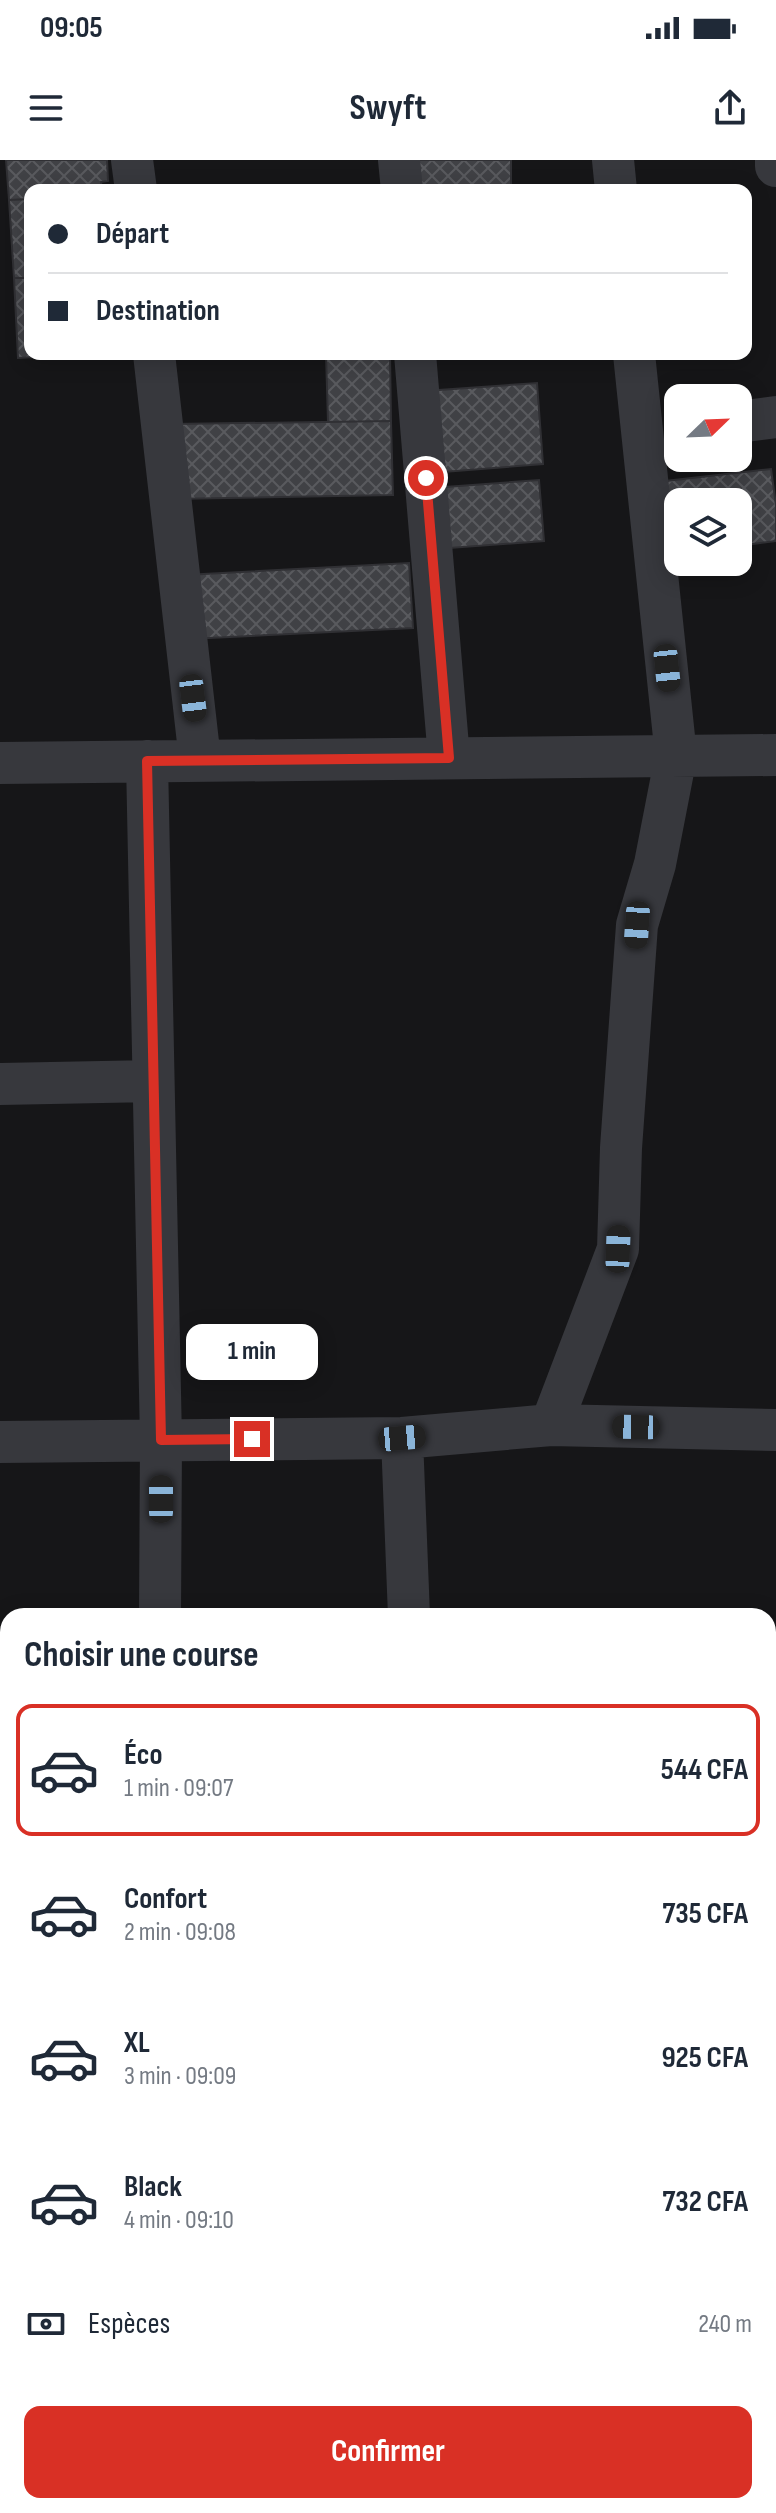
<!DOCTYPE html>
<html lang="fr">
<meta charset="utf-8">
<style>
body{margin:0;font-family:"Sofia Sans Condensed",sans-serif;background:#f2f2f3;color:#1f2937;height:100vh;display:flex;flex-direction:column;font-size:30px;white-space:nowrap}
*{box-sizing:border-box;margin:0}
p{font-size:26px;color:#747a83}
.icon{flex:none;width:44px;height:44px;fill:none;stroke:currentColor;stroke-width:2;stroke-linecap:round;stroke-linejoin:round}
.map{position:relative;flex:1;overflow:hidden}
.details{position:absolute;left:0px;top:1448px;width:776px;height:906px;display:flex;flex-direction:column;background:#fff;border-radius:24px 24px 0 0;box-shadow:0 4px 20px #0003}
.details>*{flex:none}
.banner{position:absolute;left:24px;top:24px;width:728px;height:176px;border-radius:16px;box-shadow:0 4px 20px #0003;display:grid;align-content:center;height:176px;padding:0 24px;background:#fff}
.needle{width:52px;rotate:67deg}
.buttons{position:absolute;left:664px;top:224px;display:grid;gap:16px}
.buttons a{display:grid;place-items:center;width:88px;height:88px;border-radius:16px;background:#fff;box-shadow:0 4px 20px #0003;font-size:40px}
.end{position:absolute;width:36px;height:36px;margin:-18px;border:10px solid #d93025;background:#fff;box-shadow:0 0 0 4px #fff}
.from{border-radius:50%}
.bubble{position:absolute;height:56px;border-radius:16px;background:#fff;box-shadow:0 4px 20px #0003;font-size:26px;font-weight:700;line-height:56px;text-align:center}
.car{position:absolute;width:24px;height:48px;margin:-24px -12px;border-radius:10px;box-shadow:0 0 6px 2px #0007;background:linear-gradient(#222 24%,#8ab4d8 0 40%,#222 0 76%,#8ab4d8 0 86%,#222 0)}
.banner b{display:flex;align-items:center;gap:28px;height:76px;font-size:30px}
.banner b+b{border-top:2px solid #e0e1e3}
.banner i{width:20px;height:20px;background:#1f2937}
ul{padding:0;list-style:none}
li{display:flex;align-items:center;gap:24px;height:132px;margin:0 16px 12px;padding:0 8px;border:4px solid transparent;border-radius:16px}
li div{flex:1}
li b{display:block;font-size:30px}
li em{font-style:normal;font-weight:700}
li.active{border-color:#d93025}
li>.icon{width:72px;height:72px;stroke-width:1.5}
h2{padding:0 24px;font-size:36px;line-height:96px}
.pay{display:flex;align-items:center;gap:20px;height:88px;padding:0 24px;font-size:30px}
.pay p{margin-inline-start:auto}
.button{display:flex;gap:16px;margin-top:auto;padding:16px 24px}
.button a{flex:1;height:92px;border-radius:16px;background:#d93025;color:#fff;font-size:32px;font-weight:700;line-height:92px;text-align:center}
.status{display:flex;justify-content:space-between;align-items:center;height:56px;padding:0 40px;background:#fff;direction:ltr}
.status svg{height:22px;fill:currentColor}
header{display:flex;justify-content:space-between;align-items:center;height:104px;padding:0 24px;background:#fff;font-size:36px;font-weight:700}
.map>svg:first-child{display:block}
.built{fill:#222225}
.building{fill:url(#building-cross-hatch);stroke:#303034;stroke-width:2}
.lines{fill:none;stroke-linecap:round;stroke-linejoin:round}
.minor{stroke:#37383d;stroke-width:42}
.route{stroke:#d93025;stroke-width:10}
</style>
<div class="status"><b>09:05</b><svg viewBox="0 0 49 12"><path d="M0 12V9h3v3zM5 12V6h3v6zM10 12V3h3v9zM15 12V0h3v12zM26 1h20v11H26zM47 4h2v5h-2z"/></svg></div>
<header><svg class="icon" aria-label="menu" viewBox="0 0 24 24"><path d="M4 6h16M4 12h16M4 18h16"/></svg>Swyft<svg class="icon" aria-label="share" viewBox="0 0 24 24"><path d="M12 15V3M7 8l5-5 5 5M5 13v7h14v-7"/></svg></header>
<div class="map">
<svg width="776" height="2353" viewBox="0 0 776 2353">
<defs>
<pattern id="building-cross-hatch" width="8" height="8" patternUnits="userSpaceOnUse" patternTransform="scale(2)"><rect width="8" height="8" fill="#404145"/><path d="M0 0l8 8M0 8l8-8" fill="none" stroke="#595a5e"/></pattern>
</defs>
<rect width="100%" height="100%" fill="#161618"/>
<path class="built" d="M 776,2344 L 776,2353 L 702,2353 L 768,2346 Z"/>
<path class="building" d="M 6,0 L 107,0 L 108,21 L 101,22 L 102,30 L 30,30 L 30,39 L 9,40 Z
M 410,0 L 511,0 L 511,30 L 410,30 Z
M 30,39 L 30,118 L 14,118 L 9,40 Z
M 14,118 L 30,118 L 30,194 L 91,194 L 18,198 Z
M 326,194 L 390,194 L 391,261 L 328,262 Z
M 537,223 L 543,304 L 431,313 L 425,231 Z
M 391,261 L 393,335 L 173,339 L 172,264 Z
M 771,309 L 776,345 L 776,381 L 738,386 L 738,342 L 678,342 L 678,393 L 666,395 L 657,322 Z
M 539,320 L 544,381 L 436,389 L 432,328 Z
M 409,403 L 413,468 L 189,479 L 185,415 Z"/>
<g class="lines">
<path class="minor" d="M 132,0 L 136,30
M 399,0 L 402,30
M 613,0 L 616,30
M 776,0 L 776,6
M 154,194 L 200,600
M 415,194 L 449,598
M 738,262 L 776,257
M 147,601 L 161,1280 L 160,1456
M 0,603 L 776,595
M 0,924 L 153,921
M 551,1265 L 618,1089 L 621,988 L 637,765 L 655,704 L 676,596 L 634,194
M 402,1278 L 409,1456
M 0,1282 L 402,1278 L 551,1265 L 776,1270
M 0,1548 L 3,1584 L 8,1597
M 768,1620 L 776,1685
M 0,1781 L 8,1777
M 768,1893 L 776,1892
M 0,1956 L 8,1948
M 0,2088 L 5,2342
M 768,2089 L 776,2089
M 768,2267 L 776,2266"/>
</g>
<g class="lines">
<path class="route" d="M 252,1279 L 161,1280 L 147,601 L 449,598 L 426,318"/>
</g>
</svg>
<div class="buttons">
<a><svg class="needle" viewBox="-14 -14 28 28"><path d="M0-13l5 13h-10z" fill="#e53935"/><path d="M0 13l5-13h-10z" fill="#747a83"/></svg></a>
<a><svg class="icon" aria-label="layers" viewBox="0 0 24 24"><path d="M12 4l9 5-9 5-9-5zM3 14l9 5 9-5"/></svg></a>
</div>
<i class="end from" style="left:426px;top:318px"></i>
<i class="end" style="left:252px;top:1279px"></i>
<div class="bubble" style="left:186px;top:1164px;width:132px">1 min</div>
<i class="car" style="left:667px;top:508px;rotate:174deg"></i>
<i class="car" style="left:193px;top:538px;rotate:173deg"></i>
<i class="car" style="left:637px;top:765px;rotate:184deg"></i>
<i class="car" style="left:618px;top:1089px;rotate:2deg"></i>
<i class="car" style="left:636px;top:1267px;rotate:271deg"></i>
<i class="car" style="left:402px;top:1278px;rotate:85deg"></i>
<i class="car" style="left:161px;top:1339px;rotate:0deg"></i>
<div class="banner">
<b><i class="from"></i>Départ</b>
<b><i></i>Destination</b>
</div>
<section class="details">
<h2>Choisir une course</h2>
<ul>
<li class="active"><svg class="icon" aria-label="car" viewBox="0 0 24 24"><path d="M5 17H2v-5l4-1 3-4h7l3 4 3 1v5h-3M9 17h6M6 11h13"/><circle cx="7" cy="17" r="2"/><circle cx="17" cy="17" r="2"/></svg><div><b>Éco</b><p>1 min · 09:07</p></div><em>544 CFA</em></li>
<li><svg class="icon" aria-label="car" viewBox="0 0 24 24"><path d="M5 17H2v-5l4-1 3-4h7l3 4 3 1v5h-3M9 17h6M6 11h13"/><circle cx="7" cy="17" r="2"/><circle cx="17" cy="17" r="2"/></svg><div><b>Confort</b><p>2 min · 09:08</p></div><em>735 CFA</em></li>
<li><svg class="icon" aria-label="car" viewBox="0 0 24 24"><path d="M5 17H2v-5l4-1 3-4h7l3 4 3 1v5h-3M9 17h6M6 11h13"/><circle cx="7" cy="17" r="2"/><circle cx="17" cy="17" r="2"/></svg><div><b>XL</b><p>3 min · 09:09</p></div><em>925 CFA</em></li>
<li><svg class="icon" aria-label="car" viewBox="0 0 24 24"><path d="M5 17H2v-5l4-1 3-4h7l3 4 3 1v5h-3M9 17h6M6 11h13"/><circle cx="7" cy="17" r="2"/><circle cx="17" cy="17" r="2"/></svg><div><b>Black</b><p>4 min · 09:10</p></div><em>732 CFA</em></li>
</ul>
<div class="pay"><svg class="icon" aria-label="cash" viewBox="0 0 24 24"><path d="M3 7h18v10H3z"/><circle cx="12" cy="12" r="2"/></svg>Espèces<p>240 m</p></div>
<div class="button"><a>Confirmer</a></div>
</section>
</div>
